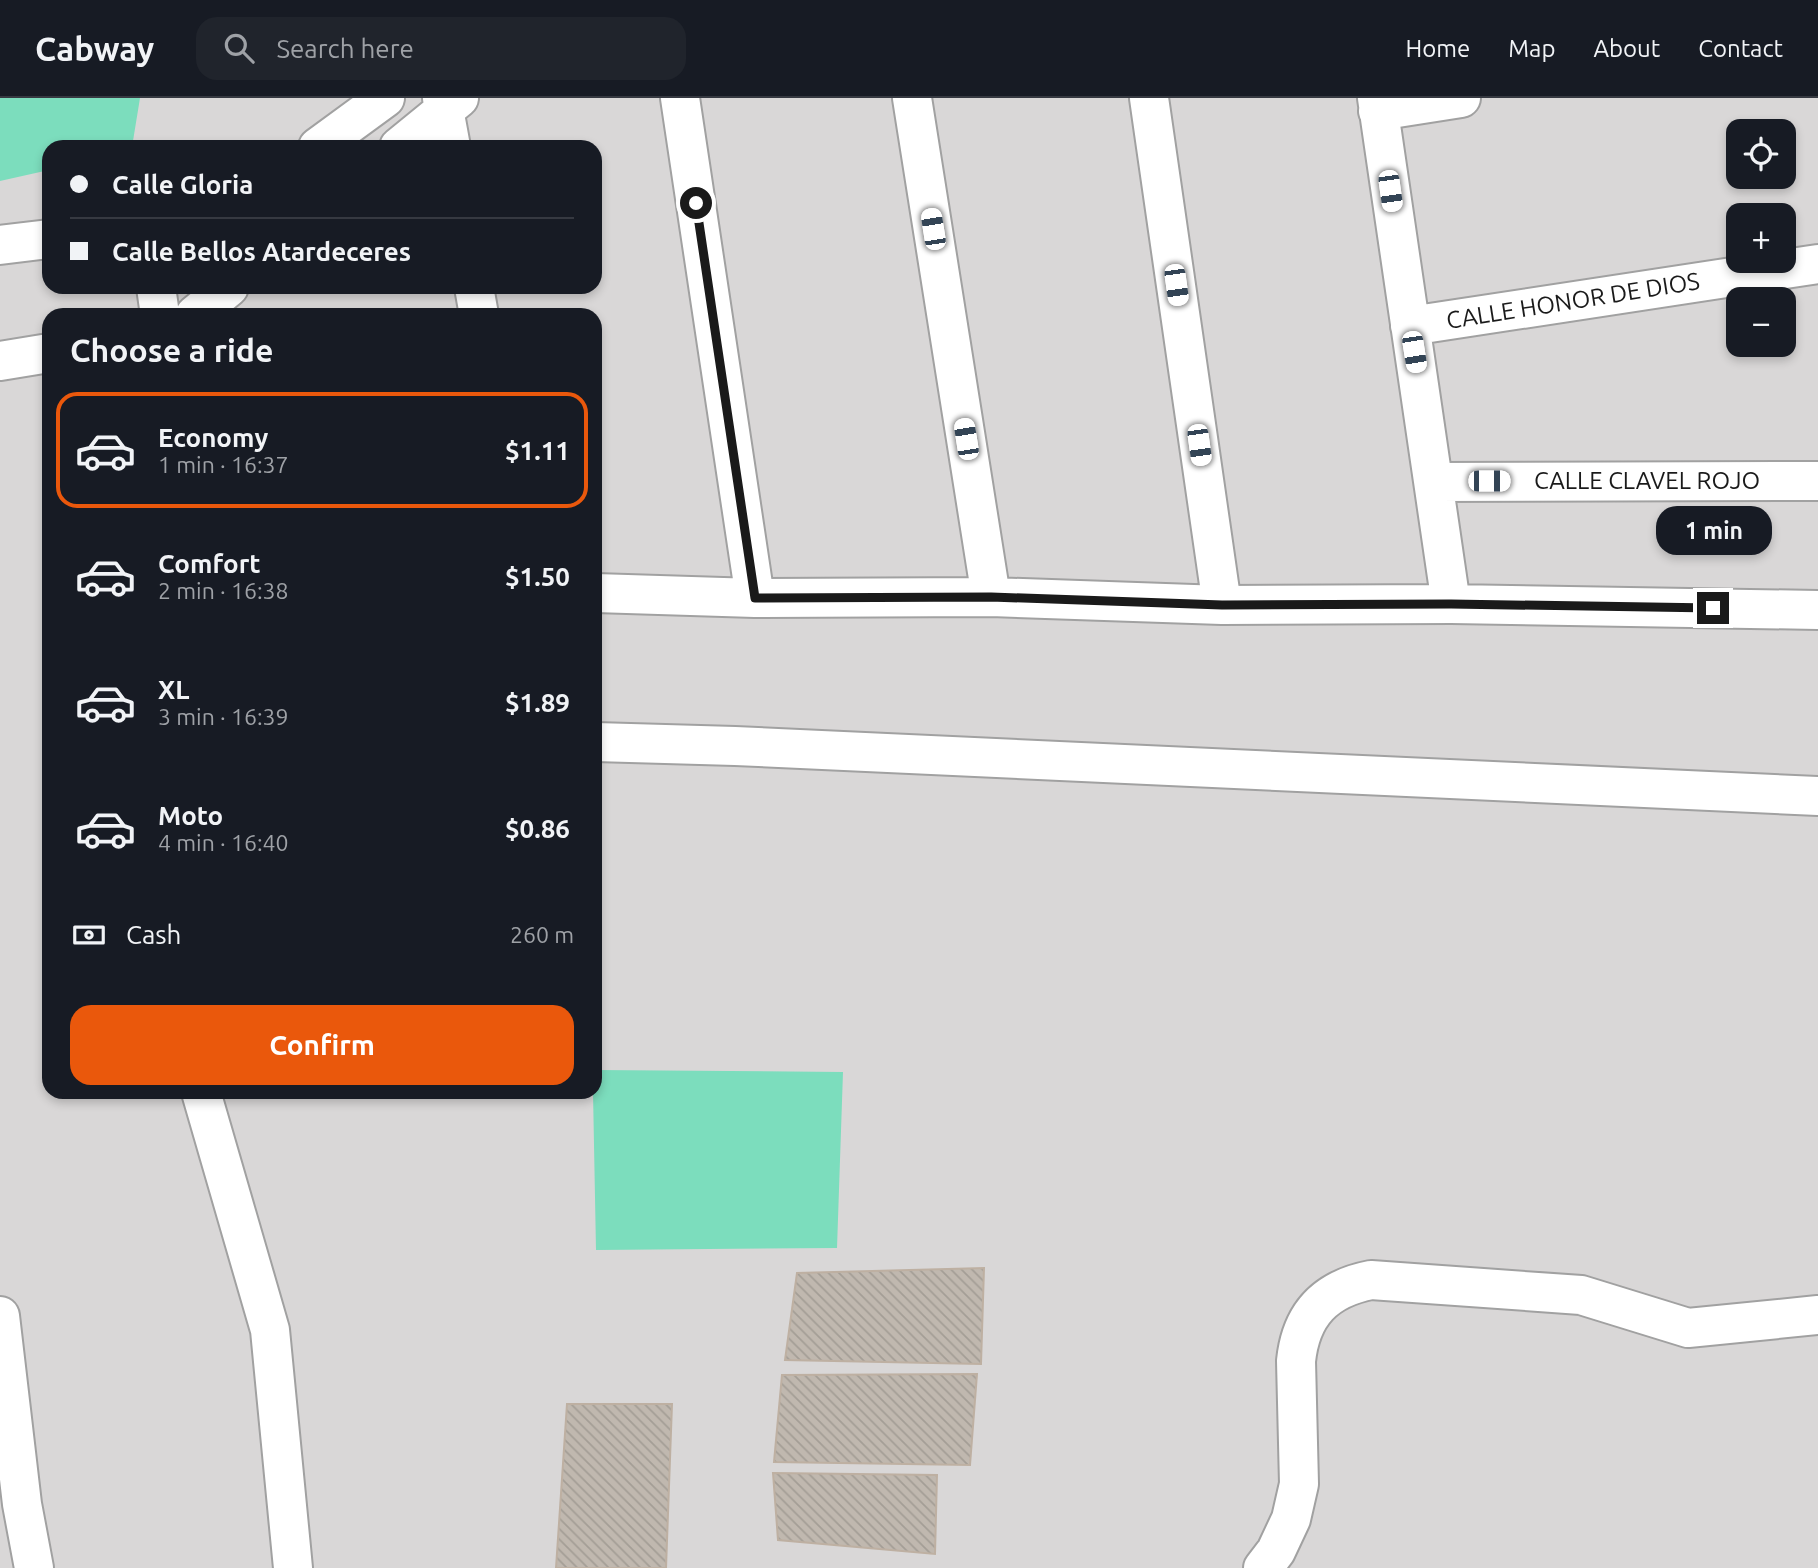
<!DOCTYPE html>
<meta charset="utf-8">
<style>
body{margin:0;font-family:Ubuntu,sans-serif;background:#20242c;color:#f1f3f6;height:100vh;display:flex;flex-direction:column;font-size:26px;white-space:nowrap}
*{box-sizing:border-box;margin:0}
p{font-size:23px;color:#9ea1a6}
.icon{flex:none;width:38px;height:38px;fill:none;stroke:currentColor;stroke-width:2;stroke-linecap:round;stroke-linejoin:round}
.map{position:relative;flex:1;overflow:hidden}
.sheet{position:absolute;left:42px;top:210px;width:560px;height:791px;display:flex;flex-direction:column;background:#171b24;border-radius:21px;box-shadow:0 4px 10px #0003}
.sheet>*{flex:none}
.hud{position:absolute;left:42px;top:42px;width:560px;height:154px;border-radius:21px;box-shadow:0 4px 10px #0003;display:grid;align-content:center;height:154px;padding:0 28px;background:#171b24}
.buttons{position:absolute;left:1726px;top:21px;display:grid;gap:14px}
.buttons a{display:grid;place-items:center;width:70px;height:70px;border-radius:14px;background:#171b24;box-shadow:0 4px 10px #0003;font-size:35px}
.end{position:absolute;width:32px;height:32px;margin:-16px;border:9px solid #1a1a1a;background:#fff;box-shadow:0 0 0 4px #fff}
.from{border-radius:50%}
.bubble{position:absolute;height:49px;border-radius:21px;background:#171b24;box-shadow:0 4px 10px #0003;font-size:23px;font-weight:700;line-height:49px;text-align:center}
.car{position:absolute;width:21px;height:42px;margin:-21px -10px;border-radius:9px;box-shadow:0 0 5px 2px #0007;background:linear-gradient(#fff 24%,#345 0 40%,#fff 0 76%,#345 0 86%,#fff 0)}
.hud b{display:flex;align-items:center;gap:24px;height:66px;font-size:26px}
.hud b+b{border-top:2px solid #363941}
.hud i{width:18px;height:18px;background:#f1f3f6}
ul{padding:0;list-style:none}
li{display:flex;align-items:center;gap:21px;height:116px;margin:0 14px 10px;padding:0 14px;border:4px solid transparent;border-radius:21px}
li div{flex:1}
li b{display:block;font-size:26px}
li em{font-style:normal;font-weight:700}
li.on{border-color:#ea580c}
li>.icon{width:63px;height:63px;stroke-width:1.5}
h2{padding:0 28px;font-size:32px;line-height:84px}
.pay{display:flex;align-items:center;gap:18px;height:77px;padding:0 28px;font-size:26px}
.pay p{margin-inline-start:auto}
.action{display:flex;gap:14px;margin-top:auto;padding:14px 28px}
.action a{flex:1;height:80px;border-radius:21px;background:#ea580c;color:#fff;font-size:28px;font-weight:700;line-height:80px;text-align:center}
header{display:flex;align-items:center;gap:42px;box-sizing:border-box;height:98px;padding:0 35px;background:#171b24;border-bottom:2px solid #363941}
header strong{font-size:33px}
nav{display:flex;gap:38px;margin-inline-start:auto;font-size:24px}
.search{width:490px;height:63px;background:#20242c;display:flex;align-items:center;gap:18px;box-sizing:border-box;padding:0 24px;border-radius:21px;color:#9ea1a6;font-size:26px}
.map>svg:first-child{display:block}
.residential{fill:#d9d7d7;fill-rule:evenodd}
.pitch{fill:#7cddbd}
.building{fill:url(#building-back-hatch);stroke:#beb0a2;stroke-width:2}
.lines{fill:none;stroke-linecap:round;stroke-linejoin:round}
.street-casing{stroke:#a1a1a1;stroke-width:42}
.street{stroke:#fff;stroke-width:38}
.route{stroke:#1a1a1a;stroke-width:9}
.labels{text-anchor:middle;stroke-width:5;stroke-linejoin:round;paint-order:stroke}
.street-label{font-size:24px;fill:#1a1a1a;stroke:#fff}
</style>
<header>
<strong>Cabway</strong>
<div class="search"><svg class="icon" aria-label="search" viewBox="0 0 24 24"><circle cx="10" cy="10" r="6"/><path d="M15 15l6 6"/></svg>Search here</div>
<nav><a>Home</a><a>Map</a><a>About</a><a>Contact</a></nav>
</header>
<div class="map">
<svg width="1818" height="1470" viewBox="0 0 1818 1470">
<defs>
<pattern id="building-back-hatch" width="6" height="6" patternUnits="userSpaceOnUse" patternTransform="scale(1.75)"><rect width="6" height="6" fill="#c0b8af"/><path d="M-1 5l2 2M0 0l6 6M5-1l2 2" fill="none" stroke="#a49e96"/></pattern>
</defs>
<rect width="100%" height="100%" fill="#ece9df"/>
<path class="residential" d="M 0,0 L 1818,0 L 1818,1470 L 0,1470 ZM 1738,33 L 1783,33 L 1783,79 L 1738,79 ZM 49,49 L 595,49 L 595,189 L 49,189 ZM 1738,117 L 1783,117 L 1783,163 L 1738,163 ZM 1738,201 L 1783,201 L 1783,247 L 1738,247 ZM 49,217 L 595,217 L 595,994 L 49,994 Z"/>
<path class="pitch" d="M 0,0 L 140,0 L 132,49 L 49,49 L 49,72 L 0,83 Z
M 595,972 L 843,974 L 837,1150 L 596,1152 L 593,994 L 595,994 Z"/>
<path class="building" d="M 984,1170 L 981,1266 L 785,1262 L 797,1175 Z
M 977,1276 L 970,1367 L 774,1364 L 782,1277 Z
M 567,1306 L 672,1306 L 666,1470 L 556,1470 Z
M 773,1375 L 937,1377 L 935,1456 L 778,1442 Z"/>
<g class="lines">
<defs>
<path id="street" d="M 442,0 L 451,49
M 680,0 L 755,500
M 912,0 L 991,499
M 1149,0 L 1222,507
M 1377,0 L 1451,506
M 1378,13 L 1461,0
M 318,49 L 385,0
M 399,49 L 459,0
M 0,147 L 49,141
M 156,189 L 160,217
M 474,189 L 479,217
M 195,217 L 229,189
M 1410,228 L 1818,166
M 0,263 L 49,255
M 1434,384 L 1818,383
M 595,495 L 755,500 L 991,499 L 1222,507 L 1451,506 L 1818,512
M 595,644 L 735,648 L 1818,698
M 201,994 L 270,1232 L 293,1470
M 0,1218 L 22,1406 L 34,1470
M 1263,1470 L 1276,1453 L 1291,1421 L 1299,1386 L 1296,1263 C 1301,1216 1325,1191 1371,1182 L 1581,1197 L 1688,1230 L 1818,1217"/>
</defs>
<use href="#street" class="street-casing"/>
<use href="#street" class="street"/>
</g>
<g class="lines">
<path class="route" d="M 696,105 L 755,500 L 991,499 L 1222,507 L 1451,506 L 1713,510"/>
</g>
<g class="labels">
<g class="street-label">
<text transform="translate(1573 203) rotate(-9)" y="8">CALLE HONOR DE DIOS</text>
<text x="1647" y="391">CALLE CLAVEL ROJO</text>
</g>
</g>
</svg>
<div class="buttons">
<a><svg class="icon" aria-label="locate" viewBox="0 0 24 24"><circle cx="12" cy="12" r="6"/><path d="M12 2v4M12 18v4M2 12h4M18 12h4"/></svg></a>
<a>+</a>
<a>−</a>
</div>
<i class="end from" style="left:696px;top:105px"></i>
<i class="end" style="left:1713px;top:510px"></i>
<div class="bubble" style="left:1656px;top:408px;width:116px">1 min</div>
<i class="car" style="left:1390px;top:93px;rotate:172deg"></i>
<i class="car" style="left:933px;top:131px;rotate:351deg"></i>
<i class="car" style="left:1176px;top:187px;rotate:172deg"></i>
<i class="car" style="left:1414px;top:254px;rotate:171deg"></i>
<i class="car" style="left:966px;top:341px;rotate:351deg"></i>
<i class="car" style="left:1199px;top:347px;rotate:172deg"></i>
<i class="car" style="left:1489px;top:383px;rotate:90deg"></i>
<div class="hud">
<b><i class="from"></i>Calle Gloria</b>
<b><i></i>Calle Bellos Atardeceres</b>
</div>
<section class="sheet">
<h2>Choose a ride</h2>
<ul>
<li class="on"><svg class="icon" aria-label="car" viewBox="0 0 24 24"><path d="M5 17H2v-5l4-1 3-4h7l3 4 3 1v5h-3M9 17h6M6 11h13"/><circle cx="7" cy="17" r="2"/><circle cx="17" cy="17" r="2"/></svg><div><b>Economy</b><p>1 min · 16:37</p></div><em>$1.11</em></li>
<li><svg class="icon" aria-label="car" viewBox="0 0 24 24"><path d="M5 17H2v-5l4-1 3-4h7l3 4 3 1v5h-3M9 17h6M6 11h13"/><circle cx="7" cy="17" r="2"/><circle cx="17" cy="17" r="2"/></svg><div><b>Comfort</b><p>2 min · 16:38</p></div><em>$1.50</em></li>
<li><svg class="icon" aria-label="car" viewBox="0 0 24 24"><path d="M5 17H2v-5l4-1 3-4h7l3 4 3 1v5h-3M9 17h6M6 11h13"/><circle cx="7" cy="17" r="2"/><circle cx="17" cy="17" r="2"/></svg><div><b>XL</b><p>3 min · 16:39</p></div><em>$1.89</em></li>
<li><svg class="icon" aria-label="car" viewBox="0 0 24 24"><path d="M5 17H2v-5l4-1 3-4h7l3 4 3 1v5h-3M9 17h6M6 11h13"/><circle cx="7" cy="17" r="2"/><circle cx="17" cy="17" r="2"/></svg><div><b>Moto</b><p>4 min · 16:40</p></div><em>$0.86</em></li>
</ul>
<div class="pay"><svg class="icon" aria-label="cash" viewBox="0 0 24 24"><path d="M3 7h18v10H3z"/><circle cx="12" cy="12" r="2"/></svg>Cash<p>260 m</p></div>
<div class="action"><a>Confirm</a></div>
</section>
</div>
